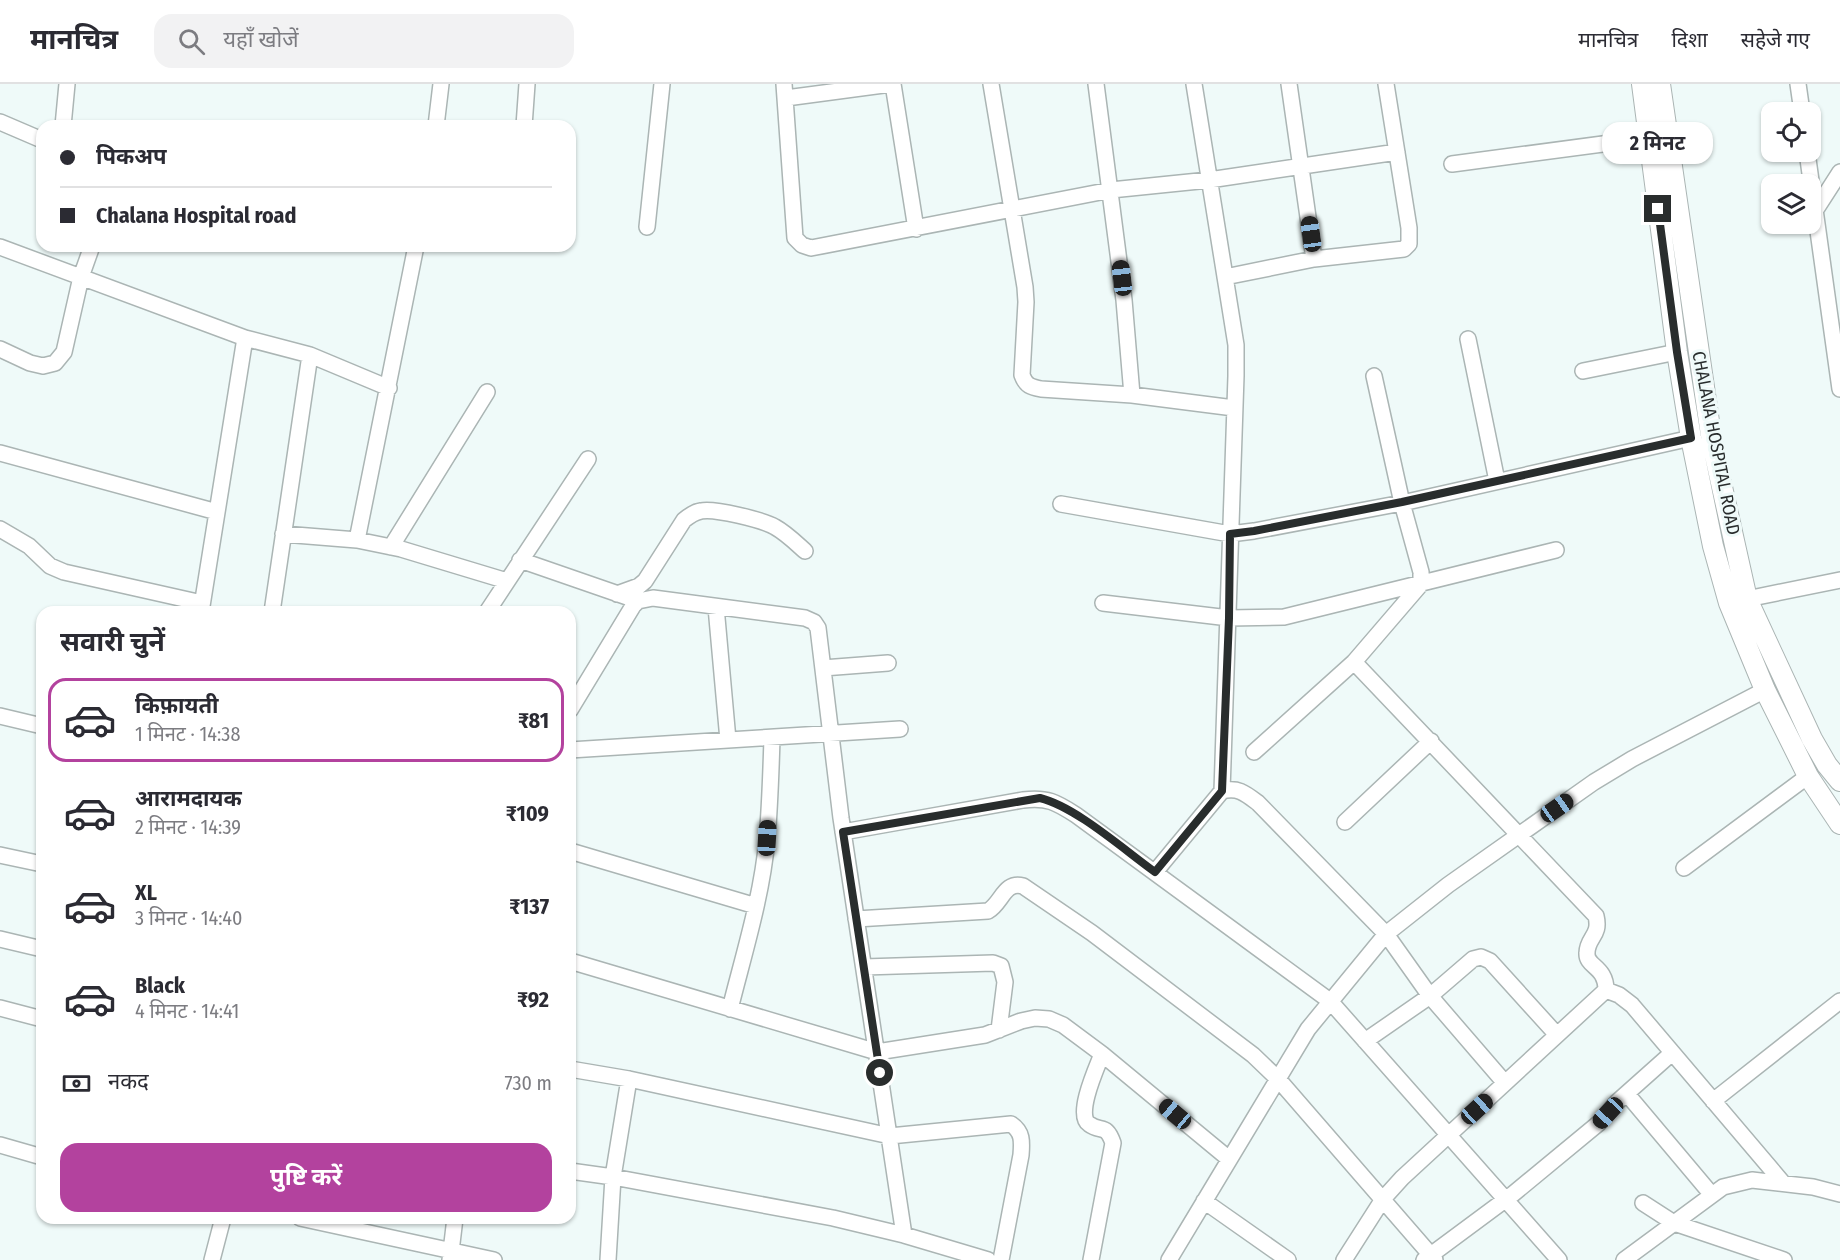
<!DOCTYPE html>
<html lang="hi">
<meta charset="utf-8">
<style>
body{margin:0;font-family:"Fira Sans Condensed","Noto Sans Devanagari",sans-serif;background:#f2f2f3;color:#2b2b33;height:100vh;display:flex;flex-direction:column;font-size:22px;white-space:nowrap}
*{box-sizing:border-box;margin:0}
p{font-size:20px;color:#7c7c81}
.icon{flex:none;width:33px;height:33px;fill:none;stroke:currentColor;stroke-width:2;stroke-linecap:round;stroke-linejoin:round}
.map{position:relative;flex:1;overflow:hidden}
.sheet{position:absolute;left:36px;top:522px;width:540px;height:618px;display:flex;flex-direction:column;background:#fff;border-radius:18px;box-shadow:0 2px 4px #0004}
.sheet>*{flex:none}
.guide{position:absolute;left:36px;top:36px;width:540px;height:132px;border-radius:18px;box-shadow:0 2px 4px #0004;display:grid;align-content:center;height:132px;padding:0 24px;background:#fff}
.controls{position:absolute;left:1761px;top:18px;display:grid;gap:12px}
.controls a{display:grid;place-items:center;width:60px;height:60px;border-radius:12px;background:#fff;box-shadow:0 2px 4px #0004;font-size:30px}
.end{position:absolute;width:27px;height:27px;margin:-14px;border:8px solid #292d2d;background:#fff;box-shadow:0 0 0 3px #fff}
.from{border-radius:50%}
.bubble{position:absolute;height:42px;border-radius:18px;background:#fff;box-shadow:0 2px 4px #0004;font-size:20px;font-weight:700;line-height:42px;text-align:center}
.car{position:absolute;width:18px;height:36px;margin:-18px -9px;border-radius:8px;box-shadow:0 0 4px 2px #0007;background:linear-gradient(#222 24%,#8ab4d8 0 40%,#222 0 76%,#8ab4d8 0 86%,#222 0)}
.guide b{display:flex;align-items:center;gap:21px;height:57px;font-size:22px}
.guide b+b{border-top:2px solid #e1e1e2}
.guide i{width:15px;height:15px;background:#2b2b33}
ul{padding:0;list-style:none}
li{display:flex;align-items:center;gap:18px;height:84px;margin:0 12px 9px;padding:0 12px;border:3px solid transparent;border-radius:18px}
li div{flex:1}
li b{display:block;font-size:22px}
li em{font-style:normal;font-weight:700}
li.on{border-color:#b3429e}
li>.icon{width:54px;height:54px;stroke-width:1.5}
h2{padding:0 24px;font-size:27px;line-height:72px}
.pay{display:flex;align-items:center;gap:15px;height:66px;padding:0 24px;font-size:22px}
.pay p{margin-inline-start:auto}
.cta{display:flex;gap:12px;margin-top:auto;padding:12px 24px}
.cta a{flex:1;height:69px;border-radius:18px;background:#b3429e;color:#fff;font-size:24px;font-weight:700;line-height:69px;text-align:center}
header{display:flex;align-items:center;gap:36px;box-sizing:border-box;height:84px;padding:0 30px;background:#fff;border-bottom:2px solid #e1e1e2}
header strong{font-size:28px}
nav{display:flex;gap:33px;margin-inline-start:auto;font-size:21px}
.search{width:420px;height:54px;background:#f2f2f3;display:flex;align-items:center;gap:15px;box-sizing:border-box;padding:0 21px;border-radius:18px;color:#7c7c81;font-size:22px}
.map>svg:first-child{display:block}
.lines{fill:none;stroke-linecap:round;stroke-linejoin:round}
.minor-casing{stroke:#abb5b4;stroke-width:18}
.tertiary-casing{stroke:#abb5b4;stroke-width:22}
.minor{stroke:#fff;stroke-width:15}
.tertiary{stroke:#fff;stroke-width:20}
.route{stroke:#292d2d;stroke-width:8}
.labels{text-anchor:middle;stroke-width:6;stroke-linejoin:round;paint-order:stroke}
.street-label{font-size:18px;fill:#292d2d;stroke:#effaf9}
</style>
<header>
<strong>मानचित्र</strong>
<div class="search"><svg class="icon" aria-label="search" viewBox="0 0 24 24"><circle cx="10" cy="10" r="6"/><path d="M15 15l6 6"/></svg>यहाँ खोजें</div>
<nav><a>मानचित्र</a><a>दिशा</a><a>सहेजे गए</a></nav>
</header>
<div class="map">
<svg width="1840" height="1176" viewBox="0 0 1840 1176">
<rect width="100%" height="100%" fill="#effaf9"/>
<g class="lines">
<defs>
<path id="minor" d="M 784,0 L 795,154 L 802,161 L 811,164 L 1111,106 L 1209,96 L 1397,68
M 893,0 L 916,145
M 991,0 L 1025,203 L 1026,218 L 1022,291 C 1026,302 1031,303 1041,305 L 1132,311 L 1234,324
M 1096,0 L 1124,216 L 1132,311
M 1194,0 L 1236,261 L 1236,292 L 1222,707
M 1289,0 L 1314,175
M 1798,0 L 1802,28
M 786,14 L 891,0
M 0,38 L 42,56
M 63,42 L 67,0
M 436,42 L 441,0
M 524,42 L 527,0
M 1807,68 L 1840,305
M 1452,80 L 1648,54
M 1815,127 L 1840,88
M 647,143 L 662,0
M 0,163 L 245,254 L 310,271 L 389,304
M 1225,193 L 1314,175 L 1404,165 L 1409,160 L 1409,144 L 1386,0
M 1468,255 L 1497,397
M 0,265 L 30,279 L 43,282 L 55,279 L 64,268 L 81,193 L 92,162
M 1583,287 L 1677,268
M 0,369 L 217,428
M 1061,420 L 1230,450 L 1254,447 L 1402,419 L 1691,354
M 0,445 L 29,462 L 50,482 L 64,488 L 202,519
M 283,450 L 357,456 L 401,465 L 507,497
M 357,456 L 416,162
M 391,463 L 487,308
M 520,476 L 627,513
M 617,510 L 639,502 L 645,497 L 684,436 C 689,432 694,428 701,427 C 714,424 763,436 775,443 C 786,449 796,459 805,467
M 1737,517 L 1840,496
M 1103,519 L 1229,534 L 1284,533 L 1556,466
M 716,523 L 728,656
M 201,528 L 245,254
M 272,528 L 310,271
M 487,528 L 588,375
M 823,584 L 888,579
M 570,626 L 633,522 L 638,517 L 653,514 L 805,534 L 814,538 L 818,544 L 841,734 L 904,1151
M 0,632 L 42,642
M 570,666 L 900,645
M 1254,668 L 1354,578 L 1421,500 L 1421,488 L 1402,419 L 1374,292
M 1345,738 L 1431,657
M 843,748 L 1023,716 C 1047,713 1056,718 1076,731 L 1330,917 L 1559,1176
M 570,767 L 756,822
M 0,771 L 42,780
M 1684,784 L 1808,692
M 1155,788 L 1222,707 C 1238,703 1245,709 1258,719 L 1386,850 L 1430,912 L 1505,999
M 856,835 L 988,827 C 1002,819 1004,797 1023,802 L 1092,849 L 1253,971 L 1278,995 L 1435,1176
M 0,855 L 42,865
M 570,877 L 877,968 L 985,951 L 1021,937 L 1035,934 L 1049,935 L 1063,941 L 1102,970 L 1229,1075
M 864,883 L 993,879 L 1001,882 L 1005,898 L 999,946
M 1606,906 L 1619,911 L 1632,921 L 1783,1099
M 0,924 L 42,935
M 730,925 C 744,869 762,812 767,755 C 770,721 771,687 772,654
M 1365,957 L 1430,912 L 1473,875 L 1481,873 L 1490,877 L 1557,951
M 570,985 L 629,995 L 890,1052 L 1011,1040 C 1023,1048 1022,1058 1021,1071 L 1001,1176
M 1627,1010 L 1712,1111
M 1713,1017 L 1840,917
M 0,1061 L 42,1073
M 570,1087 L 613,1093 L 833,1134 L 904,1151 L 988,1176
M 1204,1117 L 1288,1176
M 1643,1119 L 1674,1139 L 1784,1176
M 300,1134 L 494,1176
M 212,1176 L 223,1134
M 450,1176 L 455,1134
M 608,1176 L 613,1093 L 629,995
M 1091,1176 L 1113,1059 C 1106,1039 1101,1049 1089,1040 C 1075,1031 1097,983 1102,970
M 1169,1176 L 1308,945 L 1386,850 L 1448,801 L 1594,698 L 1632,675 L 1765,606
M 1344,1176 L 1383,1115 L 1402,1094 L 1606,906 C 1606,882 1586,883 1587,869 C 1587,853 1601,852 1596,832 L 1354,578
M 1424,1176 L 1513,1110 L 1599,1039 L 1617,1018 L 1672,969
M 1624,1176 L 1723,1103 L 1752,1096 L 1813,1103 L 1840,1110"/>
<path id="tertiary" d="M 1642,0 L 1677,268 L 1691,354 L 1713,462 L 1729,519 L 1765,606 L 1808,692 L 1840,740
M 1660,0 L 1712,358 L 1747,515 L 1812,655 L 1827,681 L 1840,697"/>
</defs>
<use href="#minor" class="minor-casing"/>
<use href="#tertiary" class="tertiary-casing"/>
<use href="#minor" class="minor"/>
<use href="#tertiary" class="tertiary"/>
</g>
<g class="lines">
<path class="route" d="M 880,989 L 843,748 L 1040,714 C 1076,723 1123,765 1155,788 L 1222,707 L 1229,534 L 1230,450 L 1254,447 L 1402,418 L 1691,354 L 1677,268 L 1658,125"/>
</g>
<g class="labels">
<g class="street-label">
<text transform="translate(1716 359) rotate(79)" y="6">CHALANA HOSPITAL ROAD</text>
</g>
</g>
</svg>
<div class="controls">
<a><svg class="icon" aria-label="locate" viewBox="0 0 24 24"><circle cx="12" cy="12" r="6"/><path d="M12 2v4M12 18v4M2 12h4M18 12h4"/></svg></a>
<a><svg class="icon" aria-label="layers" viewBox="0 0 24 24"><path d="M12 4l9 5-9 5-9-5zM3 14l9 5 9-5"/></svg></a>
</div>
<i class="end from" style="left:880px;top:989px"></i>
<i class="end" style="left:1658px;top:125px"></i>
<div class="bubble" style="left:1602px;top:38px;width:111px">2 मिनट</div>
<i class="car" style="left:1311px;top:150px;rotate:352deg"></i>
<i class="car" style="left:1122px;top:194px;rotate:353deg"></i>
<i class="car" style="left:1557px;top:724px;rotate:55deg"></i>
<i class="car" style="left:767px;top:754px;rotate:3deg"></i>
<i class="car" style="left:1477px;top:1025px;rotate:48deg"></i>
<i class="car" style="left:1608px;top:1029px;rotate:223deg"></i>
<i class="car" style="left:1175px;top:1030px;rotate:310deg"></i>
<div class="guide">
<b><i class="from"></i>पिकअप</b>
<b><i></i>Chalana Hospital road</b>
</div>
<section class="sheet">
<h2>सवारी चुनें</h2>
<ul>
<li class="on"><svg class="icon" aria-label="car" viewBox="0 0 24 24"><path d="M5 17H2v-5l4-1 3-4h7l3 4 3 1v5h-3M9 17h6M6 11h13"/><circle cx="7" cy="17" r="2"/><circle cx="17" cy="17" r="2"/></svg><div><b>किफ़ायती</b><p>1 मिनट · 14:38</p></div><em>₹81</em></li>
<li><svg class="icon" aria-label="car" viewBox="0 0 24 24"><path d="M5 17H2v-5l4-1 3-4h7l3 4 3 1v5h-3M9 17h6M6 11h13"/><circle cx="7" cy="17" r="2"/><circle cx="17" cy="17" r="2"/></svg><div><b>आरामदायक</b><p>2 मिनट · 14:39</p></div><em>₹109</em></li>
<li><svg class="icon" aria-label="car" viewBox="0 0 24 24"><path d="M5 17H2v-5l4-1 3-4h7l3 4 3 1v5h-3M9 17h6M6 11h13"/><circle cx="7" cy="17" r="2"/><circle cx="17" cy="17" r="2"/></svg><div><b>XL</b><p>3 मिनट · 14:40</p></div><em>₹137</em></li>
<li><svg class="icon" aria-label="car" viewBox="0 0 24 24"><path d="M5 17H2v-5l4-1 3-4h7l3 4 3 1v5h-3M9 17h6M6 11h13"/><circle cx="7" cy="17" r="2"/><circle cx="17" cy="17" r="2"/></svg><div><b>Black</b><p>4 मिनट · 14:41</p></div><em>₹92</em></li>
</ul>
<div class="pay"><svg class="icon" aria-label="cash" viewBox="0 0 24 24"><path d="M3 7h18v10H3z"/><circle cx="12" cy="12" r="2"/></svg>नकद<p>730 m</p></div>
<div class="cta"><a>पुष्टि करें</a></div>
</section>
</div>
